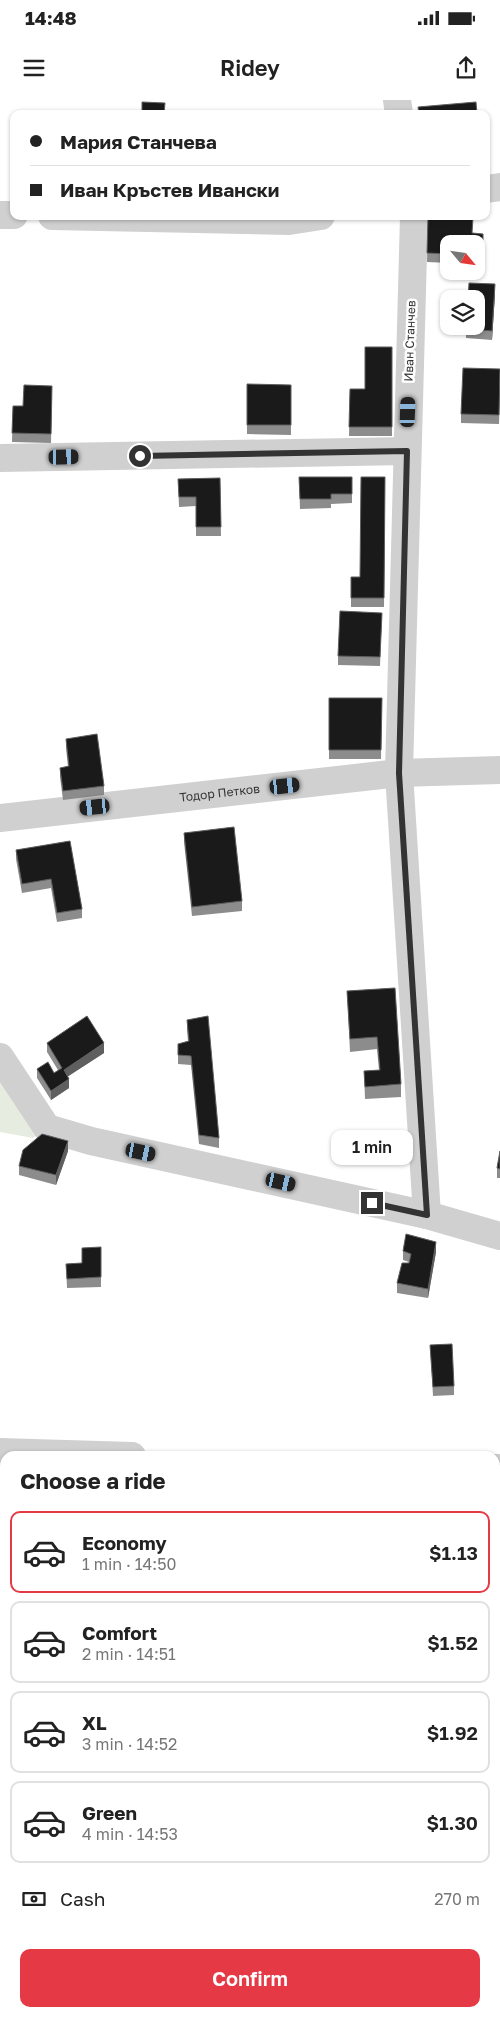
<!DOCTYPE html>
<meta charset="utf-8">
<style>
body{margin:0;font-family:"Golos Text",sans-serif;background:#f2f2f2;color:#222;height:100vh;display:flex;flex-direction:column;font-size:19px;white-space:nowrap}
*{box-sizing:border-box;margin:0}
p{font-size:16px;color:#767676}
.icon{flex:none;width:28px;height:28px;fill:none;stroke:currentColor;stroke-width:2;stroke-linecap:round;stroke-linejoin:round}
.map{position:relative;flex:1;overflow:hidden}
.details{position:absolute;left:0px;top:1351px;width:500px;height:566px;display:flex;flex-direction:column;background:#fff;border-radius:15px 15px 0 0;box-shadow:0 1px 4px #0004}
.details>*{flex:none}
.hud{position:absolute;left:10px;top:10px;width:480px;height:110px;border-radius:10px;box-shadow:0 1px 4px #0004;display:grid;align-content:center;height:110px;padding:0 20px;background:#fff}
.needle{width:32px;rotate:119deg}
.fabs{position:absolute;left:440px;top:135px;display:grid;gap:10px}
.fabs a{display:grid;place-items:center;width:45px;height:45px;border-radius:10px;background:#fff;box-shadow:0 1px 4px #0004;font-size:25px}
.end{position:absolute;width:22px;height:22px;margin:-11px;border:6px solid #333;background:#fff;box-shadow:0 0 0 2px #fff}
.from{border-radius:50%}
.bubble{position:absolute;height:35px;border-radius:10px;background:#fff;box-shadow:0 1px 4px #0004;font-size:16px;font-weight:600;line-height:35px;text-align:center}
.car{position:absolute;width:15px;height:30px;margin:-15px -8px;border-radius:6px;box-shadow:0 0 4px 1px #0007;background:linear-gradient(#222 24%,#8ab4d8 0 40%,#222 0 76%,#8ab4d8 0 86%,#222 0)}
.hud b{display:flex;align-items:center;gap:18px;height:48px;font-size:19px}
.hud b+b{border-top:1px solid #e0e0e0}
.hud i{width:12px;height:12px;background:#222}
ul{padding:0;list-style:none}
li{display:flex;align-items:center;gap:15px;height:82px;margin:0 10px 8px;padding:0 10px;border:2px solid #e0e0e0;border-radius:10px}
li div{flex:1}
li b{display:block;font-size:19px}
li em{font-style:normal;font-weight:600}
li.active{border-color:#e63946}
li>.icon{width:45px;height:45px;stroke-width:1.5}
h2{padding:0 20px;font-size:22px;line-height:60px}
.pay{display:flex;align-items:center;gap:12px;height:55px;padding:0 20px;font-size:19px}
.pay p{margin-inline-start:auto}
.cta{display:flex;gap:10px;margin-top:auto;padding:10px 20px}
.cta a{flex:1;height:58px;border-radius:10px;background:#e63946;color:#fff;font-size:20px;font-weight:600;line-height:58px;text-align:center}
.status{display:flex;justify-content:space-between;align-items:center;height:35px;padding:0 25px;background:#fff;direction:ltr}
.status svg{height:14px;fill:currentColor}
header{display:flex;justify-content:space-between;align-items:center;height:65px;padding:0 20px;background:#fff;font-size:22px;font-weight:600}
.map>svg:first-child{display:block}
.grass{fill:#e6ecdf}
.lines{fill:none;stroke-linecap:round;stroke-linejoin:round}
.minor{stroke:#d0d0d0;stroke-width:28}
.wall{fill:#8c8c8c}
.shaded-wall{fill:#5f5f5f}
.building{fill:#1a1a1a;stroke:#5f5f5f}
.route{stroke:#333;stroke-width:6}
.labels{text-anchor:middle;stroke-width:5;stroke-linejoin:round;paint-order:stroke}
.street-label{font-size:12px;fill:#333;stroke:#fff}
</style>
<div class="status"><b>14:48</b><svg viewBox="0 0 49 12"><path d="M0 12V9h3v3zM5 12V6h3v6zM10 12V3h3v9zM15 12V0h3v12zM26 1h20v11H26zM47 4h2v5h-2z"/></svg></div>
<header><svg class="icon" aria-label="menu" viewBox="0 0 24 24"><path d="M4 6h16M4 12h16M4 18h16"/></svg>Ridey<svg class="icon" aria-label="share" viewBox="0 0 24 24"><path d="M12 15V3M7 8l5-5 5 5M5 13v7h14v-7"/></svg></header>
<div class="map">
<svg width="500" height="1917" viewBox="0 0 500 1917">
<rect width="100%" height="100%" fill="#fff"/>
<path class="grass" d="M 0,957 L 47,1028 L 33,1038 L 0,1032 Z"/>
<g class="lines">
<g class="minor">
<path d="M 397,0 L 399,14"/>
<path d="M 486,89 L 500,87"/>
<path d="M 0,115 L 14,115"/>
<path d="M 52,116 L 289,121 L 321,116"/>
<path d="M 414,116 L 399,673 L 427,1115"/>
<path d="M 0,358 L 407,351"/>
<path id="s1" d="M 0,718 L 399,673 L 500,670"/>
<path d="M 0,957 L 47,1028 L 91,1041 L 427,1115 L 500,1136"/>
<path d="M 0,1352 L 132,1356"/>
<path d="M 495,1368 L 500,1368"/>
<path d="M 495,1452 L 500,1449"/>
<path d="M 0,1613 L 5,1621"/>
<path d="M 0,1745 L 5,1742"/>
<path d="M 190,1912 L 193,1917"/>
</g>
</g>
<path class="wall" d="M 428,116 L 473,133 L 483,134 L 483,175 L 458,177 L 458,171 L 476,171 L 476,144 L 449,144 L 449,163 L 427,162 Z
M 495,194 L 492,240 L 466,238 L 466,226 Z
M 392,247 L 392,336 L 349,336 L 350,289 L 365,289 Z
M 247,284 L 291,285 L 291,335 L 247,334 Z
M 500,289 L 499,324 L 461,323 L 461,314 Z
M 52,296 L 51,343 L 12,342 L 13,306 L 23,306 Z
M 299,377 L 352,394 L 352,403 L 331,404 L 331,408 L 300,409 Z
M 385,377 L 384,507 L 351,507 L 351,477 L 360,477 Z
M 220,378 L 221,436 L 196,436 L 196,406 L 179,407 L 178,379 Z
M 382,513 L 380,566 L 338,565 L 338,556 Z
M 329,598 L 382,598 L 381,659 L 329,659 Z
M 66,639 L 104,686 L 104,695 L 63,700 L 60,677 L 60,668 L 68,667 L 66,648 Z
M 184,733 L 242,801 L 242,811 L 192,816 L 184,742 Z
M 70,741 L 82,809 L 82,818 L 57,822 L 51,788 L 22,793 L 16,759 L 16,750 Z
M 395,888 L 401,984 L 401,997 L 365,999 L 364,971 L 379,970 L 377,949 L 350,952 L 347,891 Z
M 187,920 L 219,1038 L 219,1048 L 199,1044 L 191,965 L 178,964 L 178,944 L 188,941 L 187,930 Z
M 47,943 L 104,953 L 68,976 L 69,988 L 51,1000 L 37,978 L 37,969 L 54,973 L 58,970 L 47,952 Z
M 68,1051 L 56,1085 L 19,1075 L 19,1066 Z
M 500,1051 L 500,1078 L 497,1078 L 497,1068 Z
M 101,1147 L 101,1187 L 67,1188 L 66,1164 L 82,1163 Z
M 403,1151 L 436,1152 L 428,1198 L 397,1193 L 397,1183 L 409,1162 L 403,1160 Z
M 430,1245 L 454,1286 L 454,1295 L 433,1296 Z
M 5,1538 L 5,1570 L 0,1562 L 0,1541 Z
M 5,1797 L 5,1876 L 0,1868 L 0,1801 Z
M 28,1912 L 118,1912 L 119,1914 L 139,1917 L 31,1917 Z"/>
<path class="shaded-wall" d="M 495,184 L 495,194 L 492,240 L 492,231 Z
M 104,943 L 104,953 L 64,979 L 64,970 Z
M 69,979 L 69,988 L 51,1000 L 51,991 Z
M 68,1041 L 68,1051 L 56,1085 L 56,1075 Z
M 436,1142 L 436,1152 L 428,1198 L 428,1189 Z
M 500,1409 L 500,1418 L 495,1421 L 495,1412 Z
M 3,1438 L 3,1447 L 0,1449 L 0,1440 Z
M 500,1534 L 500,1544 L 495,1545 L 495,1535 Z
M 500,1603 L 500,1612 L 495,1614 L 495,1605 Z
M 5,1706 L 5,1715 L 0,1718 L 0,1709 Z"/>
<path class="building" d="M 142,2 L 165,3 L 164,14 L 142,14 Z
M 476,2 L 477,14 L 419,14 L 418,7 Z
M 428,116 L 465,116 L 466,118 L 473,118 L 472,133 L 483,134 L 483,166 L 476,166 L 476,144 L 449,144 L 449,154 L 427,153 Z
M 469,183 L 495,184 L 492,231 L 466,229 L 466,226 L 476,226 L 476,199 L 468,199 Z
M 365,247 L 392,247 L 392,327 L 349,327 L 350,289 L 365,289 Z
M 463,268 L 500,269 L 499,315 L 461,314 Z
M 247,284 L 291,285 L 291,325 L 247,325 Z
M 24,285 L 52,286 L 51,334 L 12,333 L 13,306 L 23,306 Z
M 299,377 L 352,377 L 352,394 L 331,394 L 331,399 L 300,399 Z
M 361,377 L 385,377 L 384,498 L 351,498 L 351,477 L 360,477 Z
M 220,378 L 221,427 L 196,427 L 196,397 L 179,397 L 178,379 Z
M 340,511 L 382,513 L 380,557 L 338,556 Z
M 329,598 L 382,598 L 381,650 L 329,650 Z
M 97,634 L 104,686 L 63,691 L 60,668 L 69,666 L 66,639 Z
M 234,727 L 242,801 L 192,807 L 184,733 Z
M 70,741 L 82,809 L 57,813 L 51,779 L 22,784 L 16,750 Z
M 395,888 L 401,984 L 365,987 L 364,971 L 380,970 L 377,937 L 350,939 L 347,891 Z
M 87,916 L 104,943 L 64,970 L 69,979 L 51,991 L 37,969 L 48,962 L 54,973 L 62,968 L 47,943 Z
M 208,916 L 219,1038 L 199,1035 L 191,956 L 178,955 L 178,944 L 189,941 L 187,920 Z
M 42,1034 L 68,1041 L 56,1075 L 19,1066 L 23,1050 Z
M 500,1051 L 500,1069 L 497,1068 Z
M 406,1134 L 436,1142 L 428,1189 L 397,1183 L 402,1163 L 409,1163 L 411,1154 L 403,1151 Z
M 101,1147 L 101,1177 L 67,1179 L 66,1164 L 82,1163 L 82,1148 Z
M 452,1244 L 454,1286 L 433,1287 L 430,1245 Z
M 495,1397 L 500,1406 L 500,1409 L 495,1412 Z
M 0,1433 L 3,1438 L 0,1440 Z
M 500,1495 L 500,1534 L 495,1535 L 495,1497 Z
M 5,1538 L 5,1561 L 0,1553 L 0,1541 Z
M 500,1578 L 500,1603 L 495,1605 L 495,1580 Z
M 5,1681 L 5,1706 L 0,1709 L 0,1684 Z
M 5,1797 L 5,1863 L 0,1856 L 0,1801 Z
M 37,1912 L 118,1912 L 119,1914 L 122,1912 L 136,1912 L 139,1917 L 40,1917 Z
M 419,1914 L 421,1917 L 414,1917 Z"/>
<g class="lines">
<path class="route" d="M 140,356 L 407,351 L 399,673 L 427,1115 L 372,1103"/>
</g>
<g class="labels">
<g class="street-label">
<text transform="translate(410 241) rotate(-88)" y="4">Иван Станчев</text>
<text dy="4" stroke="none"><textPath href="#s1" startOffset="221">Тодор Петков</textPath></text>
</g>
</g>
</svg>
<div class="fabs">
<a><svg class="needle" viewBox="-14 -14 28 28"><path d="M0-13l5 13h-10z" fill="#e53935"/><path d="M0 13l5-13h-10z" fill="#767676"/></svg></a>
<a><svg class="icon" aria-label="layers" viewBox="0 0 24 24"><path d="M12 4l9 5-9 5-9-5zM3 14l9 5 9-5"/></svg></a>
</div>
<i class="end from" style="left:140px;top:356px"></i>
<i class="end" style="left:372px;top:1103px"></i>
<div class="bubble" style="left:331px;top:1030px;width:82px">1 min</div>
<i class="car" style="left:408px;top:312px;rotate:2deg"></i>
<i class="car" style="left:64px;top:357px;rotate:89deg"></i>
<i class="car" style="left:285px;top:686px;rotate:84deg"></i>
<i class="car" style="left:95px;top:707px;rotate:264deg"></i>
<i class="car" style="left:141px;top:1052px;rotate:102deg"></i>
<i class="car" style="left:281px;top:1082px;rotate:103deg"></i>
<div class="hud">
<b><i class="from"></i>Мария Станчева</b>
<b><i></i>Иван Кръстев Ивански</b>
</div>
<section class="details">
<h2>Choose a ride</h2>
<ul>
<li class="active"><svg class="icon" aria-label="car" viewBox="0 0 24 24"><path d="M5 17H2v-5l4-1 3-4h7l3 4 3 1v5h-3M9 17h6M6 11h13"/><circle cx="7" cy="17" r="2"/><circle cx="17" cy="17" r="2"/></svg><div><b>Economy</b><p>1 min · 14:50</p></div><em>$1.13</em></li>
<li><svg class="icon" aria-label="car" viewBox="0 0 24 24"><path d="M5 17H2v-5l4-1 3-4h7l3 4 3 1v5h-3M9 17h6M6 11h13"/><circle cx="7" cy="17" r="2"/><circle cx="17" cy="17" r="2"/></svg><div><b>Comfort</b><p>2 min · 14:51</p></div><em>$1.52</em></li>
<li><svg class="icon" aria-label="car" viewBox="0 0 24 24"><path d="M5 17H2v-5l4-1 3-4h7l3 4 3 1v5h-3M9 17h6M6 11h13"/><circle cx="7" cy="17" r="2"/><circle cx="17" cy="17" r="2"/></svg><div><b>XL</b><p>3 min · 14:52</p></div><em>$1.92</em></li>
<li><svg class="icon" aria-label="car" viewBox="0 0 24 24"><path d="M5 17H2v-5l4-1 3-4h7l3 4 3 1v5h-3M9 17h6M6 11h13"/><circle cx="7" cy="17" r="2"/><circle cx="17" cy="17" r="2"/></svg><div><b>Green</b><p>4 min · 14:53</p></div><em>$1.30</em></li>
</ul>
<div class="pay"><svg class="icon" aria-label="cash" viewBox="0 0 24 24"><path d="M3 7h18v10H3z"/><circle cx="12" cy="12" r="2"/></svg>Cash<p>270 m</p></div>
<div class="cta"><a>Confirm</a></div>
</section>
</div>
